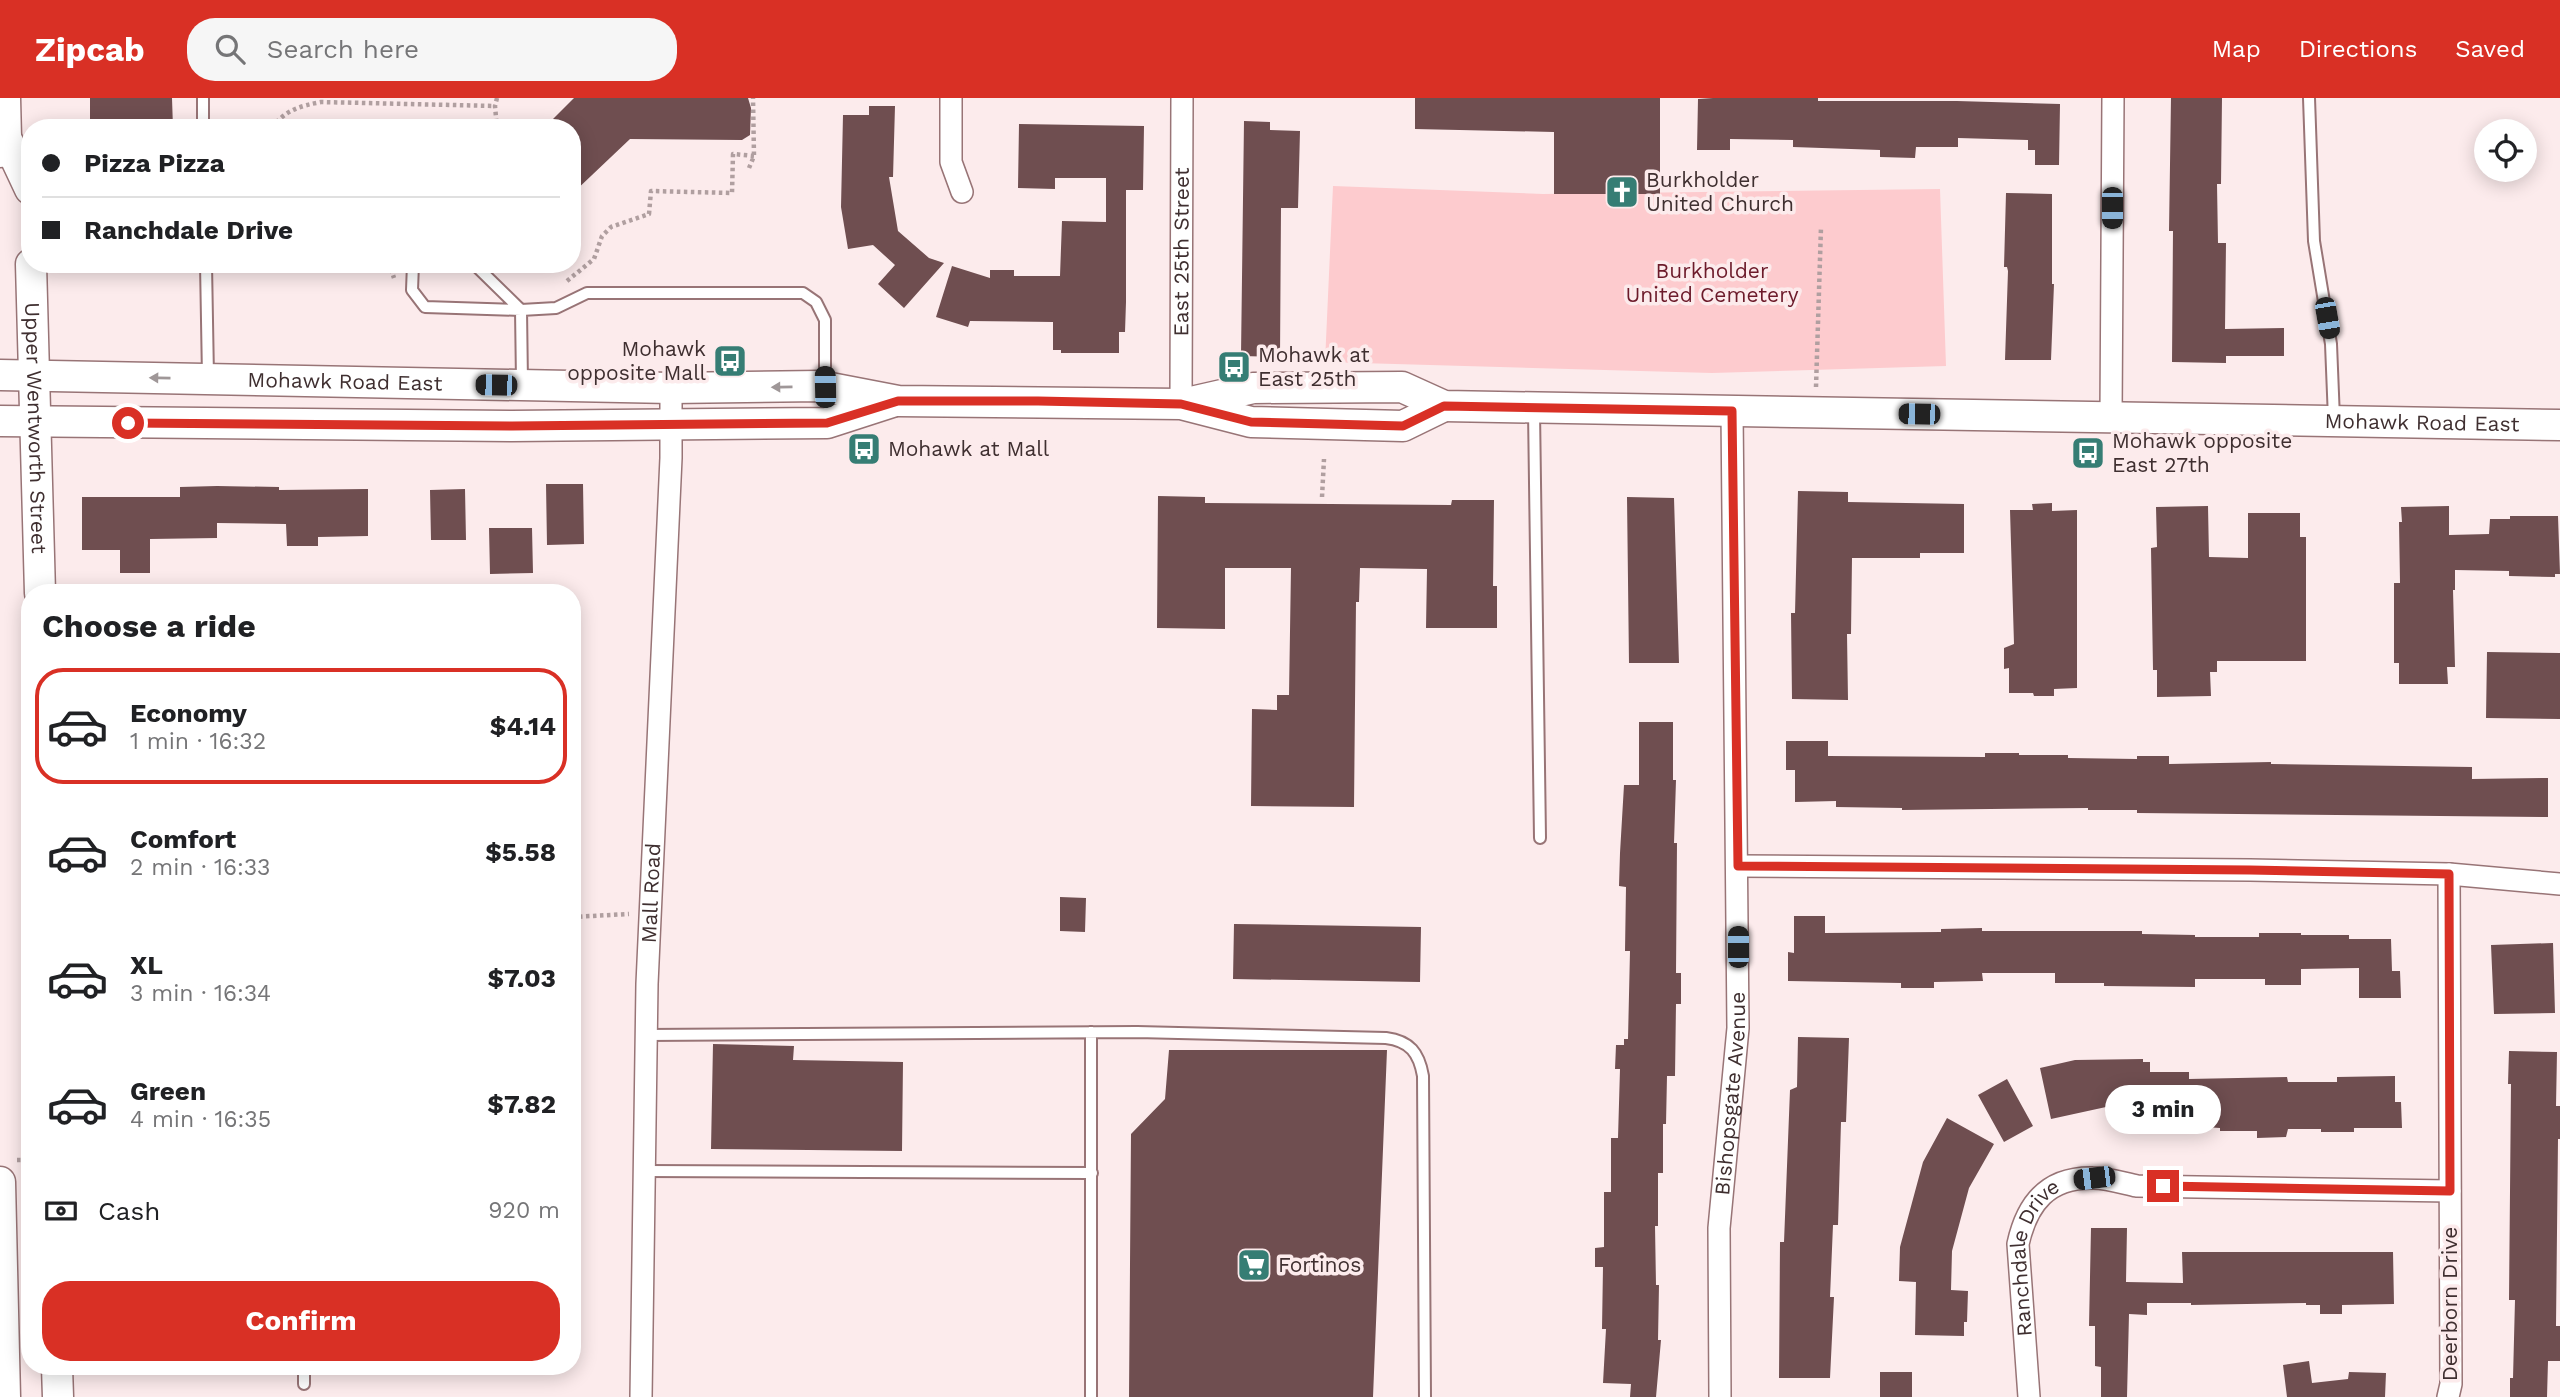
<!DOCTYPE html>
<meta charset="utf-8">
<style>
body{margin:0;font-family:"Work Sans",sans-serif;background:#f6f6f6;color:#202124;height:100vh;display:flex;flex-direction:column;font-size:26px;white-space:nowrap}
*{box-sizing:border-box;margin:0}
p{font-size:23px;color:#757577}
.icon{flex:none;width:38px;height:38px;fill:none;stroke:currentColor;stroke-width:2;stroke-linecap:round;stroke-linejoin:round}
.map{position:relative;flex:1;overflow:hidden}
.drawer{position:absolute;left:21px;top:486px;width:560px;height:791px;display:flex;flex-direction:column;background:#fff;border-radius:28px;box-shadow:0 4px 18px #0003}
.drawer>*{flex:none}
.guide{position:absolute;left:21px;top:21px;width:560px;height:154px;border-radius:28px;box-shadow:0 4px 18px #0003;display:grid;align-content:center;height:154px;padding:0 21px;background:#fff}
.tools{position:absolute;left:2474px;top:21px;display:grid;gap:14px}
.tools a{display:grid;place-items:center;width:63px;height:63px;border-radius:50%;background:#fff;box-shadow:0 4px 18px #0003;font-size:35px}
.end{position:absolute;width:32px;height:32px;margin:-16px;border:9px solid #d93025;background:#fff;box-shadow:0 0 0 4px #fff}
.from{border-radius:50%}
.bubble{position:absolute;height:49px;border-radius:24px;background:#fff;box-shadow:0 4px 18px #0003;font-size:23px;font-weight:700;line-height:49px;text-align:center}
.car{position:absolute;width:21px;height:42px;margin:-21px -10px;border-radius:9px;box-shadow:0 0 5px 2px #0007;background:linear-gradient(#222 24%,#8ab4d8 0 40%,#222 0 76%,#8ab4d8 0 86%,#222 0)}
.guide b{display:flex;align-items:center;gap:24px;height:66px;font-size:26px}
.guide b+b{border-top:2px solid #e0e0e0}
.guide i{width:18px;height:18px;background:#202124}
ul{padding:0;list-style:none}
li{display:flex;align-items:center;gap:21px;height:116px;margin:0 14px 10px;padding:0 7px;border:4px solid transparent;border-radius:28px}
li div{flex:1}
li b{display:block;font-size:26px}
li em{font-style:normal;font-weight:700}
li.on{border-color:#d93025}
li>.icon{width:63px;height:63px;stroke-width:1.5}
h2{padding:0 21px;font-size:32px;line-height:84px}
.pay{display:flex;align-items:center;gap:18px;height:77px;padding:0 21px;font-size:26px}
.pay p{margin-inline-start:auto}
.button{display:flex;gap:14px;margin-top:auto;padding:14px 21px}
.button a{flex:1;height:80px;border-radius:28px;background:#d93025;color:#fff;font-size:28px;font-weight:700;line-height:80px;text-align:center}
header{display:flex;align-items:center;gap:42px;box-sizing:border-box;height:98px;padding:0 35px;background:#d93025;color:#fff}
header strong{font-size:33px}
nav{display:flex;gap:38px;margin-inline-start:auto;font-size:24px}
.search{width:490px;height:63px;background:#f6f6f6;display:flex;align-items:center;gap:18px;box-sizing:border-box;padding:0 24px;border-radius:28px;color:#757577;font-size:26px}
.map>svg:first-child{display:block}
.green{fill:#fdcbce}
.building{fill:#6f4e50}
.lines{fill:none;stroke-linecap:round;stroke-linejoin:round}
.service-casing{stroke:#987476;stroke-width:14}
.minor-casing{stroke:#987476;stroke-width:24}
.secondary-casing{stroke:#987476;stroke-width:33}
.path{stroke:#b09fa0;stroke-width:4.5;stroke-dasharray:3.5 3.5;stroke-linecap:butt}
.service{stroke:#fff;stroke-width:10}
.minor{stroke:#fff;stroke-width:21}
.secondary{stroke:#fff;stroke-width:30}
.oneway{fill:#9f9798}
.route{stroke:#d93025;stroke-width:9}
.labels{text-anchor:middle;stroke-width:7;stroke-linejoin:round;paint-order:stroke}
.poi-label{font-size:21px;fill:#3f2f30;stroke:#fcebec;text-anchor:start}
.street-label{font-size:21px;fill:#3f2f30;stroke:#fcebec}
.park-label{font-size:21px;fill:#6c1a2a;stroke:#fcebec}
</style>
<header>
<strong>Zipcab</strong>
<div class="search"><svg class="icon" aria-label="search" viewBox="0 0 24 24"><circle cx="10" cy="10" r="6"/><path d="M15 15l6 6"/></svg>Search here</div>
<nav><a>Map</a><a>Directions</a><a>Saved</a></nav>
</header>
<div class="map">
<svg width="2560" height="1299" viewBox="0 0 2560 1299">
<rect width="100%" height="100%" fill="#fcebec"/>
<path class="green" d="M 1333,88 L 1543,96 L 1940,91 L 1946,268 L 1712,275 L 1325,264 Z"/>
<path class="building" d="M 90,0 L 172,0 L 173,30 L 90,30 Z
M 574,0 L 748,0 L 751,10 L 750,37 L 742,42 L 630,41 L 572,96 L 572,30 L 544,30 Z
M 1415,0 L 1660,0 L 1660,96 L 1554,96 L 1554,34 L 1415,31 Z
M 1713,0 L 1818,0 L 1818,3 L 1957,3 L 2060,6 L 2059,67 L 2035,67 L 2035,52 L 2028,52 L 2028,42 L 1958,40 L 1958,49 L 1916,49 L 1915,60 L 1880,59 L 1880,52 L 1793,49 L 1793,42 L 1730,41 L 1730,52 L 1697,52 L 1698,1 Z
M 2171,0 L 2222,0 L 2221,86 L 2217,86 L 2218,145 L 2226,145 L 2225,231 L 2284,230 L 2284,258 L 2226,258 L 2226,265 L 2172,264 L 2173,133 L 2169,133 Z
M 869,8 L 895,8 L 893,79 L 889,79 L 898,133 L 929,160 L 944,165 L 904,210 L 878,186 L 895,167 L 873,147 L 848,151 L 841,109 L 843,17 L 869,17 Z
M 1244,23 L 1270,24 L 1270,32 L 1300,33 L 1298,110 L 1281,110 L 1280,259 L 1241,258 Z
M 1019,26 L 1144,28 L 1143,92 L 1126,92 L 1126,204 L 1125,234 L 1119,234 L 1119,255 L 1061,255 L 1061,252 L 1053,252 L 1053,224 L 970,223 L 968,229 L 936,219 L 952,168 L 990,180 L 990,172 L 1014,172 L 1014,178 L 1060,178 L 1062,123 L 1106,124 L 1106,80 L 1055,80 L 1055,91 L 1018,90 Z
M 2006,95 L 2052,96 L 2052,186 L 2054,186 L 2051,262 L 2005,262 L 2008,173 L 2007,169 L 2004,169 Z
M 546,386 L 583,386 L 584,446 L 547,447 Z
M 217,388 L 279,389 L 279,392 L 368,391 L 368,438 L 318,439 L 318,448 L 287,448 L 286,426 L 217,425 L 217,440 L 150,441 L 150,475 L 120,475 L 120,452 L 82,452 L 82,399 L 180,399 L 180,389 Z
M 465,391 L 466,442 L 431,442 L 430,392 Z
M 1798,393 L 1848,394 L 1848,404 L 1964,406 L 1964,455 L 1920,455 L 1920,460 L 1852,460 L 1851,536 L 1847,536 L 1848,602 L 1792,601 L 1791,515 L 1795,515 Z
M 1158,398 L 1205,399 L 1205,405 L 1451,407 L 1452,402 L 1494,402 L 1493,488 L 1497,488 L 1497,530 L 1426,530 L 1427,471 L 1360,470 L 1359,504 L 1356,504 L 1354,709 L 1251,708 L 1252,611 L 1277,612 L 1277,597 L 1289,597 L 1291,470 L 1225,470 L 1225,531 L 1157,530 Z
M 1627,399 L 1674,400 L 1679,565 L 1629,565 Z
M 2052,405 L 2052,413 L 2077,412 L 2077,590 L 2054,591 L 2054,598 L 2034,598 L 2033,595 L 2009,595 L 2009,570 L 2004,571 L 2004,550 L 2014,546 L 2010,412 L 2033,412 L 2032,406 Z
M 2208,408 L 2209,459 L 2248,460 L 2248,415 L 2300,415 L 2300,439 L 2306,439 L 2306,563 L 2217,563 L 2217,574 L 2210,574 L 2211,598 L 2157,599 L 2157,572 L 2153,572 L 2151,450 L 2157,449 L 2156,409 Z
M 2449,408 L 2449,437 L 2489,436 L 2490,421 L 2510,421 L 2510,418 L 2558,418 L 2560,476 L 2555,476 L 2555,479 L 2509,478 L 2509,473 L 2455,472 L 2455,492 L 2453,492 L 2455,569 L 2447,569 L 2448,586 L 2399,586 L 2399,565 L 2394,565 L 2394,485 L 2400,485 L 2399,424 L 2402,424 L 2401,409 Z
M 489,430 L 532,430 L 533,475 L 490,476 Z
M 2487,554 L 2560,555 L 2560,621 L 2486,620 Z
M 1639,624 L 1673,624 L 1673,682 L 1676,682 L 1674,745 L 1677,745 L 1676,875 L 1681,875 L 1681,906 L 1676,906 L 1675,978 L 1667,978 L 1666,1026 L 1663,1026 L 1663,1075 L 1658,1075 L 1658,1128 L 1655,1128 L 1656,1187 L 1659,1187 L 1658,1242 L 1661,1242 L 1656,1299 L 1630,1299 L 1631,1286 L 1603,1285 L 1606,1231 L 1602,1231 L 1603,1169 L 1595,1169 L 1595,1150 L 1604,1149 L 1604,1094 L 1611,1094 L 1611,1040 L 1618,1040 L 1620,971 L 1615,971 L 1616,947 L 1624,947 L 1624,941 L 1628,941 L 1630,853 L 1625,853 L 1626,789 L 1619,788 L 1620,755 L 1624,687 L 1639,687 Z
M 1786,643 L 1828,643 L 1828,658 L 1985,659 L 1985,655 L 2019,655 L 2019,657 L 2068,657 L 2068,660 L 2137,661 L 2137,658 L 2169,658 L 2169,666 L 2271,664 L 2271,666 L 2472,669 L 2472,681 L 2548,680 L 2548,719 L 2137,715 L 2137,712 L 2088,712 L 2088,710 L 1902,712 L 1902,710 L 1836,709 L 1836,703 L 1795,704 L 1795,672 L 1786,672 Z
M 1060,799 L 1086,800 L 1085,834 L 1060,833 Z
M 1794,818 L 1825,818 L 1825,835 L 1941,834 L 1941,831 L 1982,830 L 1982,833 L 2142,833 L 2142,836 L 2195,837 L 2195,839 L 2259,839 L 2259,835 L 2301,835 L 2301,837 L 2349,837 L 2349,841 L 2391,841 L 2392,873 L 2400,873 L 2401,900 L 2359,900 L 2359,870 L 2301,871 L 2301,887 L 2265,887 L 2265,881 L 2195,881 L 2195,889 L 2104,888 L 2104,885 L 2055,885 L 2055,875 L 1982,875 L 1983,883 L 1934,884 L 1934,890 L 1901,890 L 1901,885 L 1788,883 L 1788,854 L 1794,855 Z
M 1234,826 L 1421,829 L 1420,884 L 1233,881 Z
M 2553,845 L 2555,915 L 2494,916 L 2491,847 Z
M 1798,939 L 1849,940 L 1846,1024 L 1841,1024 L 1838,1127 L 1833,1127 L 1830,1199 L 1834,1199 L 1830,1280 L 1779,1280 L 1780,1144 L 1784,1144 L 1790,992 L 1797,989 Z
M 713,946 L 794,948 L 793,962 L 903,964 L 902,1053 L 711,1051 Z
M 1169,952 L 1387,952 L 1373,1299 L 1129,1299 L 1131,1036 L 1165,1001 Z
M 2509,953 L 2557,954 L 2556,1008 L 2560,1008 L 2560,1041 L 2558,1041 L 2556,1228 L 2560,1228 L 2560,1263 L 2548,1263 L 2547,1299 L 2510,1299 L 2510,1280 L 2513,1280 L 2515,1202 L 2509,1202 L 2511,986 L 2508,986 Z
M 2143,961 L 2143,964 L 2150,964 L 2150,974 L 2189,974 L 2189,981 L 2287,979 L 2288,984 L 2337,984 L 2337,979 L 2395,978 L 2395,1004 L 2401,1004 L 2402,1030 L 2354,1030 L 2354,1034 L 2321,1034 L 2321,1031 L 2288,1031 L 2286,1039 L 2257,1040 L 2257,1033 L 2220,1033 L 2220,1030 L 2205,1029 L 2157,1029 L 2157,1015 L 2107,1016 L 2106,1009 L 2051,1021 L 2040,970 L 2075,962 Z
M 2007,981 L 2033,1028 L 2004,1044 L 1978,997 Z
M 1947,1020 L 1994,1046 L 1969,1090 L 1952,1153 L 1951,1192 L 1968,1193 L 1967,1224 L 1964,1224 L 1964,1238 L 1915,1237 L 1916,1184 L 1899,1183 L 1900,1149 L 1923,1064 Z
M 2091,1130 L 2127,1130 L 2126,1184 L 2183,1185 L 2182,1154 L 2393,1154 L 2394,1206 L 2342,1207 L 2342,1216 L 2320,1216 L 2320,1207 L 2306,1207 L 2306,1205 L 2191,1207 L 2191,1205 L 2147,1205 L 2147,1217 L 2129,1216 L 2127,1299 L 2101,1299 L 2101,1269 L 2095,1268 L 2095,1228 L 2089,1228 Z
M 2309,1263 L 2312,1285 L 2348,1281 L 2349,1274 L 2386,1275 L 2385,1299 L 2287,1299 L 2283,1267 Z
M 1880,1274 L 1912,1274 L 1912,1299 L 1880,1299 Z"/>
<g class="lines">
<defs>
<path id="service" d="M 203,0 L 203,30
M 2309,0 L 2314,143 L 2331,246 L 2334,321
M 206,166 L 208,279
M 413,166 L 412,192 L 425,209 L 521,212 L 556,210 L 587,195 L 803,195 L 816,204 L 825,222 L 825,286
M 474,166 L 521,212 L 522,284
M 1534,313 L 1540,740
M 1091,934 L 1091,1299
M 646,937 L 1137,934 L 1386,940 C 1410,943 1419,955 1423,978 L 1425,1299
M 644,1073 L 1092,1075
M 304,1269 L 304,1286"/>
<g id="minor">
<path d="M 951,0 L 951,64 L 962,94"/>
<path id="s1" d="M 1181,306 L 1182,0"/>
<path d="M 2111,319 L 2113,0"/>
<path d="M 1738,768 L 2250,772 L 2449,776 L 2560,786"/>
<path id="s2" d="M 641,1299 L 647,886 L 671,360 L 671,290"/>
<path id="s3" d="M 1720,1299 L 1719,1130 L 1738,930 L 1732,313"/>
<path id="s4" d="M 2029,1299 L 2018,1146 C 2027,1105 2048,1079 2093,1080 C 2107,1080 2123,1085 2137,1088 L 2450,1093"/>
<path d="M 2448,1299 L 2451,1286 L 2449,776"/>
</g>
<g id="secondary">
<path d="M 6,40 L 30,91"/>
<path d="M 0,54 L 6,40 L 5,0"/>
<path id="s5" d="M 31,166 L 40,495"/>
<path id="s6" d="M 0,277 L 671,290 L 820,288 L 898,303 L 1181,306 L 1251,324 L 1403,328 L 1444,308"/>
<path id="s7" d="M 1187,305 L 1253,290 L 1402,289 L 1444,308 L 2560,327"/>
<path d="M 0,323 L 512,328 L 827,325 L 892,304"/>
<path d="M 0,1084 L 5,1299"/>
<path d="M 57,1269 L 58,1299"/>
</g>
</defs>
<use href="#service" class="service-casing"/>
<use href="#minor" class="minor-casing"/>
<use href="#secondary" class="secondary-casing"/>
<path class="path" d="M 497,0 L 495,8 L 497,30
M 272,30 C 285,12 300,8 321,4 L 495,8
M 749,70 L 754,58 L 753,0
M 385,166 L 392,174 L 394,180
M 567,183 L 594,161 L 602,138 L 611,129 L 649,116 L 651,93 L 732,95 L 733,56 L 754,58
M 1816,289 L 1821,129
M 1322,399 L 1324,361
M 572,819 L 629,816
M 17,1062 L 30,1062"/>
<use href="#service" class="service"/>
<use href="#minor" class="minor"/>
<use href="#secondary" class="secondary"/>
</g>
<defs><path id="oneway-solid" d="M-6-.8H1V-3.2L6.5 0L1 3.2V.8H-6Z" transform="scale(1.75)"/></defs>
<g class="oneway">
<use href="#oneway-solid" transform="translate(160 280) rotate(-179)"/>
<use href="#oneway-solid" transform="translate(782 289) rotate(179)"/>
</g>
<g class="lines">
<path class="route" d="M 128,325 L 512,328 L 827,325 L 898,303 L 1038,303 L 1181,306 L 1251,324 L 1403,328 L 1444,308 L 1732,313 L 1738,768 L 2250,772 L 2449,776 L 2450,1093 L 2163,1088"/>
</g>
<defs>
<symbol id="church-square" viewBox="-11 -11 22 22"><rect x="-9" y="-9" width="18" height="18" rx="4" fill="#367d74" stroke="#fcebec"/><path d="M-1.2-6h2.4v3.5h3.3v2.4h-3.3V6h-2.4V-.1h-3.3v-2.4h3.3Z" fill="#fff"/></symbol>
<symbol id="bus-square" viewBox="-11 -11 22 22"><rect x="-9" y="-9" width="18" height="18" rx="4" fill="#367d74" stroke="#fcebec"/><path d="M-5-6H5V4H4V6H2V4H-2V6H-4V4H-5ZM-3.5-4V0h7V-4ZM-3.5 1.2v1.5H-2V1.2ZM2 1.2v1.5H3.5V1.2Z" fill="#fff"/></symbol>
<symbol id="supermarket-square" viewBox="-11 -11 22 22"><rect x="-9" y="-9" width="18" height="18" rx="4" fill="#367d74" stroke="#fcebec"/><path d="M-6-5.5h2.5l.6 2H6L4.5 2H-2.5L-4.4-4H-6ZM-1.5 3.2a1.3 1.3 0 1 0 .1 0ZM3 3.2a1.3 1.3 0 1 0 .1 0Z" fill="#fff"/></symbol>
</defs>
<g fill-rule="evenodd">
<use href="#church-square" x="1603" y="75" width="38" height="38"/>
<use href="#bus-square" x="711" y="244" width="38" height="38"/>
<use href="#bus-square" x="1215" y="250" width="38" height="38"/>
<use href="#bus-square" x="845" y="332" width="38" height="38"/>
<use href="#bus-square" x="2069" y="336" width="38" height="38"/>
<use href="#supermarket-square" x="1235" y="1148" width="38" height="38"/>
</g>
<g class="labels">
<g class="poi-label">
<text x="1646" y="89">Burkholder<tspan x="1646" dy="24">United Church</tspan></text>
<text x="706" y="258" text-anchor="end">Mohawk<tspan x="706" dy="24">opposite Mall</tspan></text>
<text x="1258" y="264">Mohawk at<tspan x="1258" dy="24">East 25th</tspan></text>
<text x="2112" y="350">Mohawk opposite<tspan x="2112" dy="24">East 27th</tspan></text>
<text x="888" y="358">Mohawk at Mall</text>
<text x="1278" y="1174">Fortinos</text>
</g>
<g class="street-label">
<text dy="7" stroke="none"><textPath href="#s1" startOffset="152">East 25th Street</textPath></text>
<text dy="7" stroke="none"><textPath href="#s6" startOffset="345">Mohawk Road East</textPath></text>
<text dy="7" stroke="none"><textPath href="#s7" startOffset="1241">Mohawk Road East</textPath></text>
<text dy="7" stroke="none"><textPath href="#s5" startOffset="164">Upper Wentworth Street</textPath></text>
<text dy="7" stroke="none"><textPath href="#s2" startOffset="504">Mall Road</textPath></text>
<text dy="7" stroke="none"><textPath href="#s3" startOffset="304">Bishopsgate Avenue</textPath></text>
<text dy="7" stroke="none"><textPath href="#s4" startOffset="144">Ranchdale Drive</textPath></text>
<text transform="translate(2450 1206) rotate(-90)" y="7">Deerborn Drive</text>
</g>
<g class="park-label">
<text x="1712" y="180">Burkholder<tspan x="1712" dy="24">United Cemetery</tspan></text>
</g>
</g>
</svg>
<div class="tools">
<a><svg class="icon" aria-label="locate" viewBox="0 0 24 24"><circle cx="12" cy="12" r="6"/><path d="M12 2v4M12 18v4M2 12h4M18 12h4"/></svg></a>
</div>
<i class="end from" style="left:128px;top:325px"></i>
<i class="end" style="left:2163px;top:1088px"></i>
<div class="bubble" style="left:2105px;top:987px;width:116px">3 min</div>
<i class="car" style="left:2112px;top:110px;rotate:180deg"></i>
<i class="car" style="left:2327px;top:220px;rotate:170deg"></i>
<i class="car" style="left:496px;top:287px;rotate:271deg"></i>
<i class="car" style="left:825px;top:289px;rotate:359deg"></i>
<i class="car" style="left:1919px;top:316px;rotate:271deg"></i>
<i class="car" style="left:1738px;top:849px;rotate:0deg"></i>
<i class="car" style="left:2094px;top:1080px;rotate:263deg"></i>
<div class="guide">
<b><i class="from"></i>Pizza Pizza</b>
<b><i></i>Ranchdale Drive</b>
</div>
<section class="drawer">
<h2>Choose a ride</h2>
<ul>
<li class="on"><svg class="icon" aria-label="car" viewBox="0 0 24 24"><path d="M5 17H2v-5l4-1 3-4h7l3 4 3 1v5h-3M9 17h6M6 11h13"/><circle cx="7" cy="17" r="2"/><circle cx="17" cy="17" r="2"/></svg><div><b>Economy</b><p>1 min · 16:32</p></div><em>$4.14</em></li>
<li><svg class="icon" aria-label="car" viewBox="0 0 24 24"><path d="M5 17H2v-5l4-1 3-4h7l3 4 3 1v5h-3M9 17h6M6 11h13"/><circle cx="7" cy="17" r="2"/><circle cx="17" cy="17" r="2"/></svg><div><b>Comfort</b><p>2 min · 16:33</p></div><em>$5.58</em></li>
<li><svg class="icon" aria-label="car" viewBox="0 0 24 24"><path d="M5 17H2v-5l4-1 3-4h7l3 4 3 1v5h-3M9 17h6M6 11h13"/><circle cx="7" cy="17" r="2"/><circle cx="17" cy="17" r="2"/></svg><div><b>XL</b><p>3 min · 16:34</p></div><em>$7.03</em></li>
<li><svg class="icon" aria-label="car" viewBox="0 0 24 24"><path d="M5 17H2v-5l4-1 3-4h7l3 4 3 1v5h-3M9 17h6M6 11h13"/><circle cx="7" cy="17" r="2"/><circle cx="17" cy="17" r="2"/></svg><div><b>Green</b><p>4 min · 16:35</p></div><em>$7.82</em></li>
</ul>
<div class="pay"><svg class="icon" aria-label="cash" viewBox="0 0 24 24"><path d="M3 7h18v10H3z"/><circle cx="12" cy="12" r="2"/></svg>Cash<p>920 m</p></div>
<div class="button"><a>Confirm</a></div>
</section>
</div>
